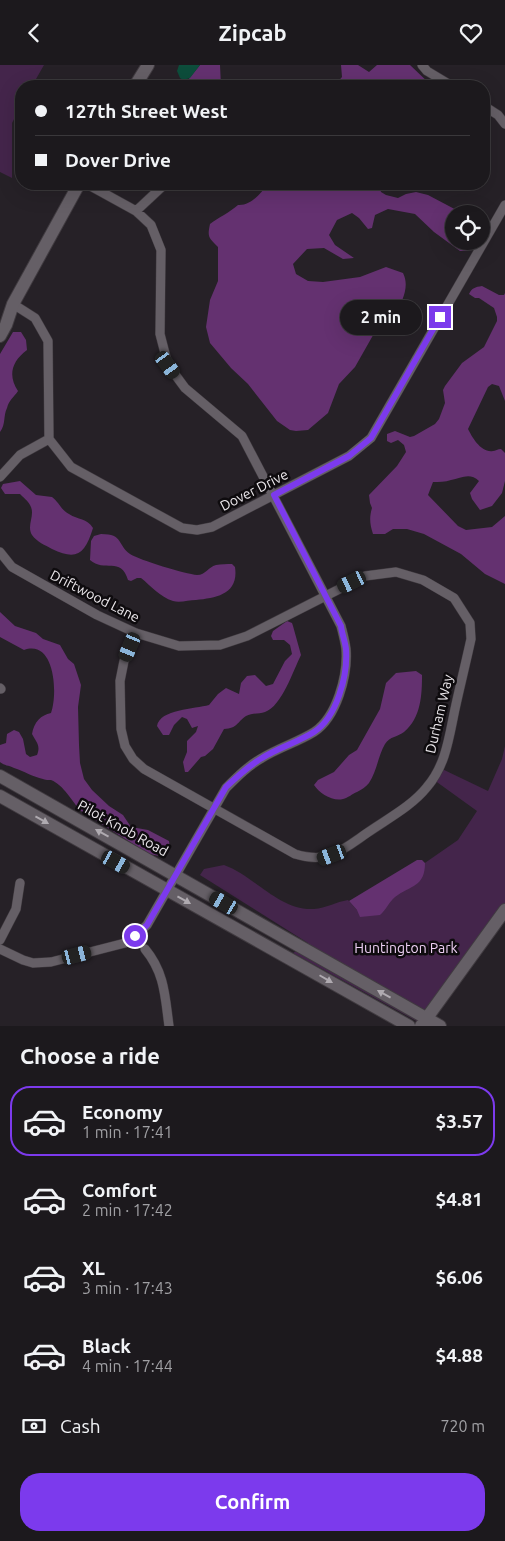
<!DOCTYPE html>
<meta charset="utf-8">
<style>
body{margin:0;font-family:Ubuntu,sans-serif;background:#29262a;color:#f1f3f6;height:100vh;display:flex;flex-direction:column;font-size:19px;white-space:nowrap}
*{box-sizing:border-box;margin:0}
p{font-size:16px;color:#a0a0a4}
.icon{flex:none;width:28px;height:28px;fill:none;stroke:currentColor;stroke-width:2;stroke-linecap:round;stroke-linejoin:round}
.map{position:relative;height:961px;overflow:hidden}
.side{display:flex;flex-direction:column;background:#1c191d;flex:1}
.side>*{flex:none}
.top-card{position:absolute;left:15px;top:15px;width:475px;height:110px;border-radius:20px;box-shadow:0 5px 20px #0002,0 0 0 1px #3a383b;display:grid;align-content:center;height:110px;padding:0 20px;background:#1c191d}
.controls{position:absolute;left:445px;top:140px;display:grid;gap:10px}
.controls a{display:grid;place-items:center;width:45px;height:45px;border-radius:50%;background:#1c191d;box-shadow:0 5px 20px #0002,0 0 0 1px #3a383b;font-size:25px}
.end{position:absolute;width:22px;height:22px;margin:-11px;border:6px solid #7c3aed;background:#fff;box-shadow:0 0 0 2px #fff}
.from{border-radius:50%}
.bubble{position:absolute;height:35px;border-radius:18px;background:#1c191d;box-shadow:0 5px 20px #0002,0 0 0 1px #3a383b;font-size:16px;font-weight:700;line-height:35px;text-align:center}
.car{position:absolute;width:15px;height:30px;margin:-15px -8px;border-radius:6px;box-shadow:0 0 4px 1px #0007;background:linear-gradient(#222 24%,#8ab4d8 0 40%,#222 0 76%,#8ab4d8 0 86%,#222 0)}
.top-card b{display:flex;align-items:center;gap:18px;height:48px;font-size:19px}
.top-card b+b{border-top:1px solid #3a383b}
.top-card i{width:12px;height:12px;background:#f1f3f6}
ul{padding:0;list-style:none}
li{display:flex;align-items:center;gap:15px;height:70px;margin:0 10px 8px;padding:0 10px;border:2px solid transparent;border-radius:20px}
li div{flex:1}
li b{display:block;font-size:19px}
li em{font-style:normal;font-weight:700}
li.selected{border-color:#7c3aed}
li>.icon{width:45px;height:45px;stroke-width:1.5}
h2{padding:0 20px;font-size:22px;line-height:60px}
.pay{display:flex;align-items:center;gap:12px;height:55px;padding:0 20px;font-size:19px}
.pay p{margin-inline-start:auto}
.cta{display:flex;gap:10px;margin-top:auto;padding:10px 20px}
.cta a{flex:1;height:58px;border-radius:20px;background:#7c3aed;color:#fff;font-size:20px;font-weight:700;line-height:58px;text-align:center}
header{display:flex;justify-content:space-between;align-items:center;height:65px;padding:0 20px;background:#1c191d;font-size:22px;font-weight:700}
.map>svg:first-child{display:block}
.green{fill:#44254b}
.forest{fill:#643170}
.water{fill:#0d4d3b}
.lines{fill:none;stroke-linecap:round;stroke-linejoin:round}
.street-casing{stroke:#403b40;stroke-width:10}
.secondary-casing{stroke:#403b40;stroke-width:14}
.street{stroke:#655f66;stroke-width:9}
.secondary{stroke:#655f66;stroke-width:12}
.oneway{fill:#afaab0}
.route{stroke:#7c3aed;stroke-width:6}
.labels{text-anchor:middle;stroke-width:5;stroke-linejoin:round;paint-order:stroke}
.street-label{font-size:14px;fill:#ece8ec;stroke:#0e0b0e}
.park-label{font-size:14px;fill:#edcff3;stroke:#0e0b0e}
</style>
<header><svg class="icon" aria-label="back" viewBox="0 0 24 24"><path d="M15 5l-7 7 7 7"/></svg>Zipcab<svg class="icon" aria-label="heart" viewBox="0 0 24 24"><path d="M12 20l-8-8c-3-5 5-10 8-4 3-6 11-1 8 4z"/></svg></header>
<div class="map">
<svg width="505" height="961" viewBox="0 0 505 961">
<rect width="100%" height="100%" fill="#262127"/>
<path class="green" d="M 0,0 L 44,0 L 32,21 L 21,21 L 21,41 L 12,58 L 12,113 L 0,107 Z
M 505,681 L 505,847 L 422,959 L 293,888 L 308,878 L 200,810 L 204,804 L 224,800 C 255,811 279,846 314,844 C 326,843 336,837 348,835 L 357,845 L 458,775 L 477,746 L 434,715 L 440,703 L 488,726 L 502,694 Z"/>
<path class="forest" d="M 200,0 L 220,0 L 221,21 L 183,21 Z
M 341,0 L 358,0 L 369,7 L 377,0 L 410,0 L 432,21 L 334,21 L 342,12 Z
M 268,119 L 380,119 L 379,121 L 381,127 L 386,130 L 398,133 L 406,129 L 416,127 L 428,130 L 464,149 L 454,149 L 454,176 L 476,176 L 471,183 L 467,186 L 460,186 L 434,167 L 415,149 L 388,144 L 375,150 L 372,163 L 368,164 L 359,153 L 352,148 L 337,155 L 329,170 L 335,180 L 354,193 L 343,194 L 324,183 L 307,184 L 293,199 L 296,209 L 308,216 L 323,217 L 360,212 L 386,202 L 403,208 C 410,222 402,236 396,249 L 386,254 L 376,265 L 355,302 L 339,319 L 328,348 L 308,365 L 296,366 L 290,365 L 277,356 L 248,319 L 231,303 L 210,278 L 206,262 L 210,235 L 218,216 L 218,182 C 209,172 207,173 210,159 C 219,152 229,148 238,140 C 251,141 261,128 268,119 Z
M 482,221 L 499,230 L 504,230 L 505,228 L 505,336 L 499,321 L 492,319 L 488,322 L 468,364 C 472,372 481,388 493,386 C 495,386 498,384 501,384 L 505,388 L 505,416 L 502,428 L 492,441 L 480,445 L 472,434 L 470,428 L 479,416 C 470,407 461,413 451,415 C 445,417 439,417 433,417 L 428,430 L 458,461 L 466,465 L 492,462 L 505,451 L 505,519 L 485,509 L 461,489 L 424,469 L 407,464 L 393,464 L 385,469 L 373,469 C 370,460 369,453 372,443 L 370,438 L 369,430 L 397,401 L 406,387 L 404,380 L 398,375 L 391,378 L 387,376 L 387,369 L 395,366 L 410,372 L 414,371 L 435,359 L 439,354 L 445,338 L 443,325 L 445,321 L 462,298 L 484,282 L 497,256 L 497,252 L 494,243 L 479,233 L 475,233 L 469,229 C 472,223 475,222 482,221 Z
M 13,267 L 21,267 L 26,275 L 27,285 C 11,297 8,311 18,326 C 14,332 9,335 7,343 C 3,351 6,359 0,367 L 0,289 Z
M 20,416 L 36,430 L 52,432 C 59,437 61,445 69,449 C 78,455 87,453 93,463 C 85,489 77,496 52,484 C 45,480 37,477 32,470 C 26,460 36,450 30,440 C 28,436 23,432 20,429 L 5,429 L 1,423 L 3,419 Z
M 101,469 C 124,469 117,480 130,489 C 139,495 186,509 197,510 C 206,510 208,502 216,500 C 221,499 227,499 232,499 L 235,502 C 239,529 217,533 196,535 C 189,535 180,538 173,536 C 160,532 151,521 141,513 L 137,513 L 131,516 L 128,515 C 121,491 104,508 90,495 L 91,476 L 94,471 Z
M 0,547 L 15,561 L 36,568 L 43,574 L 60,580 L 68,594 L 74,599 L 81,620 L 78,642 L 79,680 L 80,698 L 84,714 L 92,725 L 109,741 L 123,750 L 131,762 L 148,765 L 169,776 L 170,784 L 165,792 L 149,789 L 81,746 C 72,737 64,720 51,715 C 50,715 44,715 43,714 C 33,712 24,706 14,703 C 8,700 5,701 0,697 L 0,680 L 6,678 L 7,669 L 14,665 L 19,667 L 23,674 L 26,689 L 30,692 L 37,690 C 41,680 36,677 32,669 C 34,657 41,650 51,648 C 58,629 55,574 24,585 L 0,572 Z
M 287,556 L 292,558 L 293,561 L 301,590 C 293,606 282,641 265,647 C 259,649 252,648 246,651 C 236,658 238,663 224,664 L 213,684 L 205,691 L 201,692 L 188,707 L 185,707 L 183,697 L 187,687 L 187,676 L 196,667 L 198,661 L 192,663 L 187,654 L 182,652 L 174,660 L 169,670 L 163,670 L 157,661 C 160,644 195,644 209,640 L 218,629 L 226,623 L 239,629 L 241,618 L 247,611 L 255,610 L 266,621 L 273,619 L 285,596 L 292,589 L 290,580 L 284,575 L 273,575 L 271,571 L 273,566 Z
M 416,606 L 422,610 C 422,630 421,653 404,667 C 398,672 390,671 385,679 C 378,691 377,706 369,718 C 366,722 361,725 357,727 C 352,729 348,733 343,734 C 333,737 319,728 314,720 L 318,715 L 334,707 L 349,690 L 357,685 L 380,644 L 386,618 L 396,608 Z
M 417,795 L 422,795 L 425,798 C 425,822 411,820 395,832 C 389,837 386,845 380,850 L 360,852 L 357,845 L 349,836 Z"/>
<path class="water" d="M 179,0 L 200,0 L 190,13 L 183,15 L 180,13 L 177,6 Z"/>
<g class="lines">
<defs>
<path id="street" d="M 422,0 L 427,6 L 452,21
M 484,41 L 498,50 L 505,59
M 136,146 L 165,119
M 13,239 L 35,253 L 48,276 L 49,374 L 71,402 L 182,463 L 197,465 L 212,462 L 349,391 L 371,373 L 505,140
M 0,412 L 20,390 L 49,374
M 0,487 L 12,502 L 97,550 L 136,568 L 179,581 L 220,580 L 247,571 L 365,511 L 396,507 L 423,515 L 454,533 L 470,558 L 471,574 C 466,597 460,621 455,644 C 449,672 446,700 427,722 C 412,741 387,754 367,768 C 341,786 328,799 295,789 L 144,704 L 133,694 L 125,681 L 121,664 L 120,616 L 124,596 L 136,568
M 0,623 L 1,624
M 0,875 L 16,844 L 20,818
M 0,884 L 23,895 L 33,898 L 51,897 L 125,878 L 135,871 L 147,860 L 226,723 C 238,711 248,701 262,693 C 278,683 298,677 314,667 C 337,652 348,610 346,584 C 345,576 343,569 341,561 L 242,371 L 185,323 L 168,300 L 160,269 L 161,185 L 151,160 L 136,146 L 87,119
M 145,884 C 165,908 165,932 169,961"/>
<path id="secondary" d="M 135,21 L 148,0
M 0,271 L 6,260 L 13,239 L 79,119
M 0,711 L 440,961
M 0,731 L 409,961
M 421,961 L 505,845"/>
</defs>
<use href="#street" class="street-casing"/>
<use href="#secondary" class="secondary-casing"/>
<use href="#street" class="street"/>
<use href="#secondary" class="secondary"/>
</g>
<defs><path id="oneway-solid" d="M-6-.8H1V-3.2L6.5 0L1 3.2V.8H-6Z" transform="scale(1.25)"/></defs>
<g class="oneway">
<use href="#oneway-solid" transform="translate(42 755) rotate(29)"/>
<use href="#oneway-solid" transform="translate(102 768) rotate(-151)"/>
<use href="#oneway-solid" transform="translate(184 835) rotate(29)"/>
<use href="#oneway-solid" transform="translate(326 914) rotate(30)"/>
<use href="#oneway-solid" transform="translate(384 929) rotate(-151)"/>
</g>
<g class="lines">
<path class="route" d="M 135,871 L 147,860 L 226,722 C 238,711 248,701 262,693 C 278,683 298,677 314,667 C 337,652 348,610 346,584 C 345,576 342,569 341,561 L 274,430 L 349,391 L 371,373 L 440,252"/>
</g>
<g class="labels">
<g class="street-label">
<text transform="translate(254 425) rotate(-27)" y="5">Dover Drive</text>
<text transform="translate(95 531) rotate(27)" y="5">Driftwood Lane</text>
<text transform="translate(439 649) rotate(-77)" y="5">Durham Way</text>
<text transform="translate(123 763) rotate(29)" y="5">Pilot Knob Road</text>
</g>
<g class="park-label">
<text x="406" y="888">Huntington Park</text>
</g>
</g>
</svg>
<div class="controls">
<a><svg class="icon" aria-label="locate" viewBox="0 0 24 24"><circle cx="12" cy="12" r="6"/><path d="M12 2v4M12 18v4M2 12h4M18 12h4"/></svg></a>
</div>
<i class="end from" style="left:135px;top:871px"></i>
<i class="end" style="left:440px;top:252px"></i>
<div class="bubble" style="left:340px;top:235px;width:82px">2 min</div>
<i class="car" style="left:168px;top:300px;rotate:144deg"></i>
<i class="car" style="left:352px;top:517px;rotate:244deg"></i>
<i class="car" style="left:130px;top:582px;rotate:203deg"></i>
<i class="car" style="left:332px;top:790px;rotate:250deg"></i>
<i class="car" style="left:116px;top:797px;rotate:119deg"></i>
<i class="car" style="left:224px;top:838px;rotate:300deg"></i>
<i class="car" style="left:77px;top:890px;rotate:76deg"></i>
<div class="top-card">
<b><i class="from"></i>127th Street West</b>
<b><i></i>Dover Drive</b>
</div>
</div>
<section class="side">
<h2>Choose a ride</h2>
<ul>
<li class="selected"><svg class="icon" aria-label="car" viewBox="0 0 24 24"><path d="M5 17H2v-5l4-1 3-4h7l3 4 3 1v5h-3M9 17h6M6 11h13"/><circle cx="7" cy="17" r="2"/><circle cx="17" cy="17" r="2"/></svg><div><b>Economy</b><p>1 min · 17:41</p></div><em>$3.57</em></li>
<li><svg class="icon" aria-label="car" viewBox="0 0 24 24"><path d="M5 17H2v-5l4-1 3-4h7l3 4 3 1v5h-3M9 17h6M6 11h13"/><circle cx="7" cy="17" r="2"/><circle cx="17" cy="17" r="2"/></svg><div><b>Comfort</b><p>2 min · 17:42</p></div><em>$4.81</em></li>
<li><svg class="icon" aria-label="car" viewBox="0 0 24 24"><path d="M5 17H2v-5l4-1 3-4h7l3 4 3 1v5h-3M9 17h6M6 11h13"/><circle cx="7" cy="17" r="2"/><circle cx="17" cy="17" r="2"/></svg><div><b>XL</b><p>3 min · 17:43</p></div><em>$6.06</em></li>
<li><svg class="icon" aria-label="car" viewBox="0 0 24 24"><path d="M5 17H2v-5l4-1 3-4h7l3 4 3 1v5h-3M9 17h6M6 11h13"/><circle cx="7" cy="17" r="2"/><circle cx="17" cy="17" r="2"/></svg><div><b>Black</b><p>4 min · 17:44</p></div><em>$4.88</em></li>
</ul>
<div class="pay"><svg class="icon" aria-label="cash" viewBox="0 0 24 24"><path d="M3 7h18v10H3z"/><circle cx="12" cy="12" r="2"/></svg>Cash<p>720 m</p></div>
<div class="cta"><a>Confirm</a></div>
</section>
